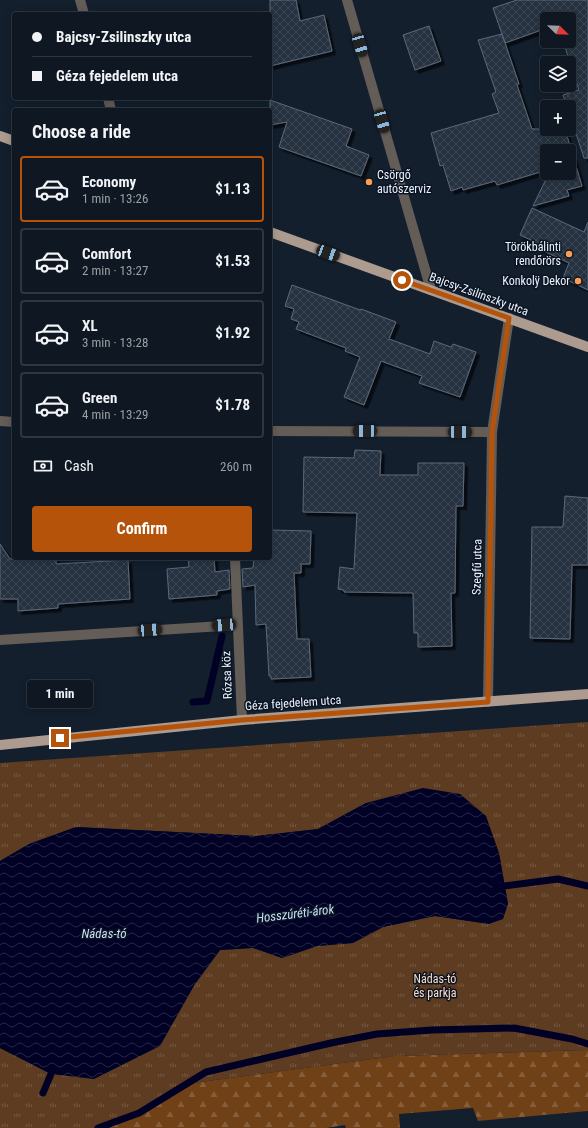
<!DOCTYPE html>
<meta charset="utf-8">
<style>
body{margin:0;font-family:"Roboto Condensed",sans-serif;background:#17202a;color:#f1f3f6;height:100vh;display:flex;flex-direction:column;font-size:15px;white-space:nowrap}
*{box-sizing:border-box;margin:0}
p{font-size:13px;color:#9b9fa5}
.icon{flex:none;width:22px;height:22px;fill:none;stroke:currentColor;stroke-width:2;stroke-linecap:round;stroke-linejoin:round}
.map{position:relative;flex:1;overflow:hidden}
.panel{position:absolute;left:12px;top:108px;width:260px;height:452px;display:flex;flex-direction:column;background:#0e1722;border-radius:4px;box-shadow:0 2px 10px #0003,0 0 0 1px #2e3640}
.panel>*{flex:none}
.hud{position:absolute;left:12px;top:12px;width:260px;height:88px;border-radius:4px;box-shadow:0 2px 10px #0003,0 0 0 1px #2e3640;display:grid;align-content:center;height:88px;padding:0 20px;background:#0e1722}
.needle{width:26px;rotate:113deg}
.controls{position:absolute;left:540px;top:12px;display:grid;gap:8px}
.controls a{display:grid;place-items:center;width:36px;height:36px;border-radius:4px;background:#0e1722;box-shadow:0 2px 10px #0003,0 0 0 1px #2e3640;font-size:20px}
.end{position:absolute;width:18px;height:18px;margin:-9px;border:5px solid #b45309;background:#fff;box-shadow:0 0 0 2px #fff}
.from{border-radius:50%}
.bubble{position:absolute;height:28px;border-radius:4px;background:#0e1722;box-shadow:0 2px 10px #0003,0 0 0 1px #2e3640;font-size:13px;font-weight:700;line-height:28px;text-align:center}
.car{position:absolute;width:12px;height:24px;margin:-12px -6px;border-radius:5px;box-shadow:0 0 3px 1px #0007;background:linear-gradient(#222 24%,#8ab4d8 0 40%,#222 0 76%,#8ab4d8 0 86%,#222 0)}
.hud b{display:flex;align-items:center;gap:14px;height:38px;font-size:15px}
.hud b+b{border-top:1px solid #2e3640}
.hud i{width:10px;height:10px;background:#f1f3f6}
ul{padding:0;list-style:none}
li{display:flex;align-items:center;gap:12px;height:66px;margin:0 8px 6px;padding:0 12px;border:2px solid #2e3640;border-radius:4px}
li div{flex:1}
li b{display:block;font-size:15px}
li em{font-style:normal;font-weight:700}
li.current{border-color:#b45309}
li>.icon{width:36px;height:36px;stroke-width:1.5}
h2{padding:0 20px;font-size:18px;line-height:48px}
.pay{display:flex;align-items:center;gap:10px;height:44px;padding:0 20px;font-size:15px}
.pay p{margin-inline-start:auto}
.button{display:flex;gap:8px;margin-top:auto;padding:8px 20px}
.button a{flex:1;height:46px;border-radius:4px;background:#b45309;color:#fff;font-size:16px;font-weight:700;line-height:46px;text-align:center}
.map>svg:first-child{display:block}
.forest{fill:url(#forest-firs)}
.park{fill:url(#park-tufts)}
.water{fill:url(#water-waves)}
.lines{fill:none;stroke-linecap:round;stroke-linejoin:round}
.stream{stroke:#000124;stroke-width:7}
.building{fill:url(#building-cross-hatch);stroke:#5c697a;filter:url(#shadow)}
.minor{stroke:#645c56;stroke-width:10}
.major{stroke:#ac9b8e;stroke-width:10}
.route{stroke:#b45309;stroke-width:5}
.poi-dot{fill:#fb9e50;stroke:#0b1523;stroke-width:1.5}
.labels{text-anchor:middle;stroke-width:3;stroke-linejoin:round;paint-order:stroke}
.poi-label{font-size:12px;fill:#ecf3fe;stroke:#0b1523;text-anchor:end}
.street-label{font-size:12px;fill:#ecf3fe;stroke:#0b1523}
.park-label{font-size:12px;fill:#fbdcc5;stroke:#0b1523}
.water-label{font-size:13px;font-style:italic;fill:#c7ddfa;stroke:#0b1523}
</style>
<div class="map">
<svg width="588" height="1128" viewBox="0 0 588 1128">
<defs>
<pattern id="forest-firs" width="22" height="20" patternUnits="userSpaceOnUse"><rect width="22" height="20" fill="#704117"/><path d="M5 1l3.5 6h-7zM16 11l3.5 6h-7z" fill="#855d3a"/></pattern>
<pattern id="park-tufts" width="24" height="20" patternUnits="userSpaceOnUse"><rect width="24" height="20" fill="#5d3c22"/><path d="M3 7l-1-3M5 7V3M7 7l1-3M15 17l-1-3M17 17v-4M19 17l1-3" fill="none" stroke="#745943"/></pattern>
<pattern id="water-waves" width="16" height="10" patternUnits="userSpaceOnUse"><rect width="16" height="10" fill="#000124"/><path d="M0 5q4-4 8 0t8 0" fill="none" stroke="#252645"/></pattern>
<pattern id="building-cross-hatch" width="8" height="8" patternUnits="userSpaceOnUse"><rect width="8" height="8" fill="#263241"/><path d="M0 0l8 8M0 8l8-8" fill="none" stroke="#3b4654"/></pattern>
<filter id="shadow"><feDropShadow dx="3.5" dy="3.5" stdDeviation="0" flood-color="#0009"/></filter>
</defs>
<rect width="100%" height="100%" fill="#131f2d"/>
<path class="forest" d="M 588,1050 L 588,1111 L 478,1121 L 473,1108 L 399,1114 L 400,1128 L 346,1128 L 345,1125 L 326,1128 L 109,1128 L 193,1083 L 395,1056 Z"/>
<path class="park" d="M 588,722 L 588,1050 L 395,1056 L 193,1083 L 109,1128 L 0,1128 L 0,1048 L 51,1074 L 195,984 L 220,950 L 253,948 L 282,958 L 317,946 L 353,943 L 383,927 L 435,916 L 489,924 L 508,904 L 499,853 L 366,803 L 318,829 L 256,836 L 76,827 L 29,844 L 0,861 L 0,763 Z"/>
<path class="water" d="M 423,788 L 460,794 L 486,816 L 499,853 L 508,904 L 503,919 L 489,924 L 435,916 L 383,927 L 353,943 L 317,946 L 282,958 L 253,948 L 220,950 L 195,984 L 160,1046 L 94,1079 L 51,1074 L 0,1048 L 0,861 L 29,844 L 76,827 L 256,836 L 318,829 L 366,803 Z"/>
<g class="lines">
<path class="stream" d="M 193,702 L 207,701 L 222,636
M 496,887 L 558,879 L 588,886
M 43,1093 L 51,1074
M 98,1128 L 139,1113 L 206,1072 L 331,1043 L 377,1034 L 432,1030 L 514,1028 L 572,1039 L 588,1044"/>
</g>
<path class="building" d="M 270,0 L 296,0 L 300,21 L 324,15 L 332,51 L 270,66 Z
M 517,0 L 588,0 L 588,158 L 584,158 L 569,112 L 569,107 L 567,107 L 563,95 L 579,90 L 563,41 L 569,41 L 569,19 L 547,19 L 547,28 L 505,43 L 493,8 Z
M 429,26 L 441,61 L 415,70 L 403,35 Z
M 502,34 L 519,84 L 517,85 L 532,129 L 565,129 L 582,186 L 567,190 L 569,196 L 533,206 L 549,173 L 569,173 L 569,151 L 547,151 L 547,170 L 497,185 L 495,181 L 463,190 L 462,187 L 451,191 L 443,165 L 440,166 L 431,133 L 499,113 L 492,94 L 496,92 L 478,40 Z
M 270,100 L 352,129 L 346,146 L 369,155 L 361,176 L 279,147 L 287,122 L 270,125 Z
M 532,208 L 584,232 L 588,222 L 588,290 L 563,278 L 569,263 L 531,245 L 533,241 L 520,235 Z
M 292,285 L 360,310 L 361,309 L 396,322 L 389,339 L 430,354 L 434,341 L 451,347 L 453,344 L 476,352 L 460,397 L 419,383 L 422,376 L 381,361 L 364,405 L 344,397 L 360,357 L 345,351 L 346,348 L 296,329 L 299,322 L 291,319 L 294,309 L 285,306 Z
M 355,450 L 381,451 L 380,475 L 418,475 L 418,463 L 464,463 L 463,506 L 456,506 L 455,593 L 451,593 L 452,646 L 418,647 L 418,633 L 414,633 L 413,593 L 344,592 L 344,590 L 338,589 L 340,567 L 354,569 L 357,513 L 303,512 L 304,457 L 354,458 Z
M 565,496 L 588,498 L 588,565 L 572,565 L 570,639 L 530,638 L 532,527 L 563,527 Z
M 270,530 L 311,531 L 310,564 L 301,564 L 301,573 L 294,573 L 297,639 L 309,639 L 311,677 L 271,679 L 271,676 L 269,676 L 266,624 L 256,625 L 255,585 L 243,587 L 242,569 L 253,568 L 254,558 L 270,558 Z
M 0,544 L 10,559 L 56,558 L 56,564 L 128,560 L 130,599 L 58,604 L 58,608 L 18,611 L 18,599 L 0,599 Z
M 188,558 L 214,558 L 215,572 L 229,570 L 230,589 L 217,591 L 217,595 L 169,599 L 167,569 L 189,567 Z"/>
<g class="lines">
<path class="minor" d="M 80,0 L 84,14
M 347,0 L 431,290
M 108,98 L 111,110
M 0,421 L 14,422
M 270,431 L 492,432
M 235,558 L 242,720
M 0,640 L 238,625
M 488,702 L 492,432 L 509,318"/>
<path class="major" d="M 0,136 L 14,141
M 270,232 L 588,347
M 0,745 L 242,720 L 588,694"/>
</g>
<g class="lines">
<path class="route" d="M 60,738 L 242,720 L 488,702 L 492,432 L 509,318 L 402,280"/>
</g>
<g class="poi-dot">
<circle cx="369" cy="182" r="4"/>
<circle cx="569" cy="254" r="4"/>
<circle cx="578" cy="281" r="4"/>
</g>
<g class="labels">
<g class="poi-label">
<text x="377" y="179" text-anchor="start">Csörgő<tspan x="377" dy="14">autószerviz</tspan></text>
<text x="561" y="251">Törökbálinti<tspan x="561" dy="14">rendőrörs</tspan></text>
<text x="570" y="285">Konkolÿ Dekor</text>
</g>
<g class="street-label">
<text transform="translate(479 294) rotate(20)" y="4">Bajcsy-Zsilinszky utca</text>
<text transform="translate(477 567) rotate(-89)" y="4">Szegfű utca</text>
<text transform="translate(227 675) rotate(-92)" y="4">Rózsa köz</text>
<text transform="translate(293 703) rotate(-4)" y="4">Géza fejedelem utca</text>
</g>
<g class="park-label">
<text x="435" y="983">Nádas-tó<tspan x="435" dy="14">és parkja</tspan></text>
</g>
<g class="water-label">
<text transform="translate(295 913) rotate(-7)" y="5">Hosszúréti-árok</text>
<text x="104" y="938">Nádas-tó</text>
</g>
</g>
</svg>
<div class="controls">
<a><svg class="needle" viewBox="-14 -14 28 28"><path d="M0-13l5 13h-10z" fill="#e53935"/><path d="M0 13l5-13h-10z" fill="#9b9fa5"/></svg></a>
<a><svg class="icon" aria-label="layers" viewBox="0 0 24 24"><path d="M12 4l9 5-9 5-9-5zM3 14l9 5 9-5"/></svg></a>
<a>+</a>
<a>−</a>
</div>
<i class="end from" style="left:402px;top:280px"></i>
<i class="end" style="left:60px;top:738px"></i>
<div class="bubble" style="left:27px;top:680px;width:66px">1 min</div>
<i class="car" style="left:360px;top:45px;rotate:164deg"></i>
<i class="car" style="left:382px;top:121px;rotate:164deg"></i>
<i class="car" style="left:328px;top:253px;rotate:110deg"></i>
<i class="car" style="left:365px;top:431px;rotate:270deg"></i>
<i class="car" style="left:460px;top:432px;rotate:90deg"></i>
<i class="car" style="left:224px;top:625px;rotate:266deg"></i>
<i class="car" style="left:150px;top:630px;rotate:86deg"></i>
<div class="hud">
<b><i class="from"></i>Bajcsy-Zsilinszky utca</b>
<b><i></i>Géza fejedelem utca</b>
</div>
<section class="panel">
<h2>Choose a ride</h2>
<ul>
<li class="current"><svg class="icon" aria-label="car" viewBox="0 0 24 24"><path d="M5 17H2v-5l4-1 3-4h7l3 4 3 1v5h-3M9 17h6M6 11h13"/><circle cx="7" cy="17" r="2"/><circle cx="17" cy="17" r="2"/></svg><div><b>Economy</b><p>1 min · 13:26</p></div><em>$1.13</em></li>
<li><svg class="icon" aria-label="car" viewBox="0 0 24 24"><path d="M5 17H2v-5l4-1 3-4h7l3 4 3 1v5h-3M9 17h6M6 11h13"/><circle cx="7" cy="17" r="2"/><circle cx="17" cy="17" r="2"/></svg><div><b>Comfort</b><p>2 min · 13:27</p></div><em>$1.53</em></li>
<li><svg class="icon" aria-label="car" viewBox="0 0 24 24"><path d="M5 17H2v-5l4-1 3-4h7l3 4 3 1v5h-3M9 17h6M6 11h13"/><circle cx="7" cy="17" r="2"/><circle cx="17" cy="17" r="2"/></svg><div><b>XL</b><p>3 min · 13:28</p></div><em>$1.92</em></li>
<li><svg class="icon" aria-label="car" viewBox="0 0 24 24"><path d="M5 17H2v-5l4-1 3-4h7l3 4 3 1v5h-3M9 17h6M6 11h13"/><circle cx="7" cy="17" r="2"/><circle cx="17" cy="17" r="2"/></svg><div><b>Green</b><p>4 min · 13:29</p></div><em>$1.78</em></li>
</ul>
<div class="pay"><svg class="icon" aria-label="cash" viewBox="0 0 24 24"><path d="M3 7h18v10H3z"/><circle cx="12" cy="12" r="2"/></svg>Cash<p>260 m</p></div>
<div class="button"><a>Confirm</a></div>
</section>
</div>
